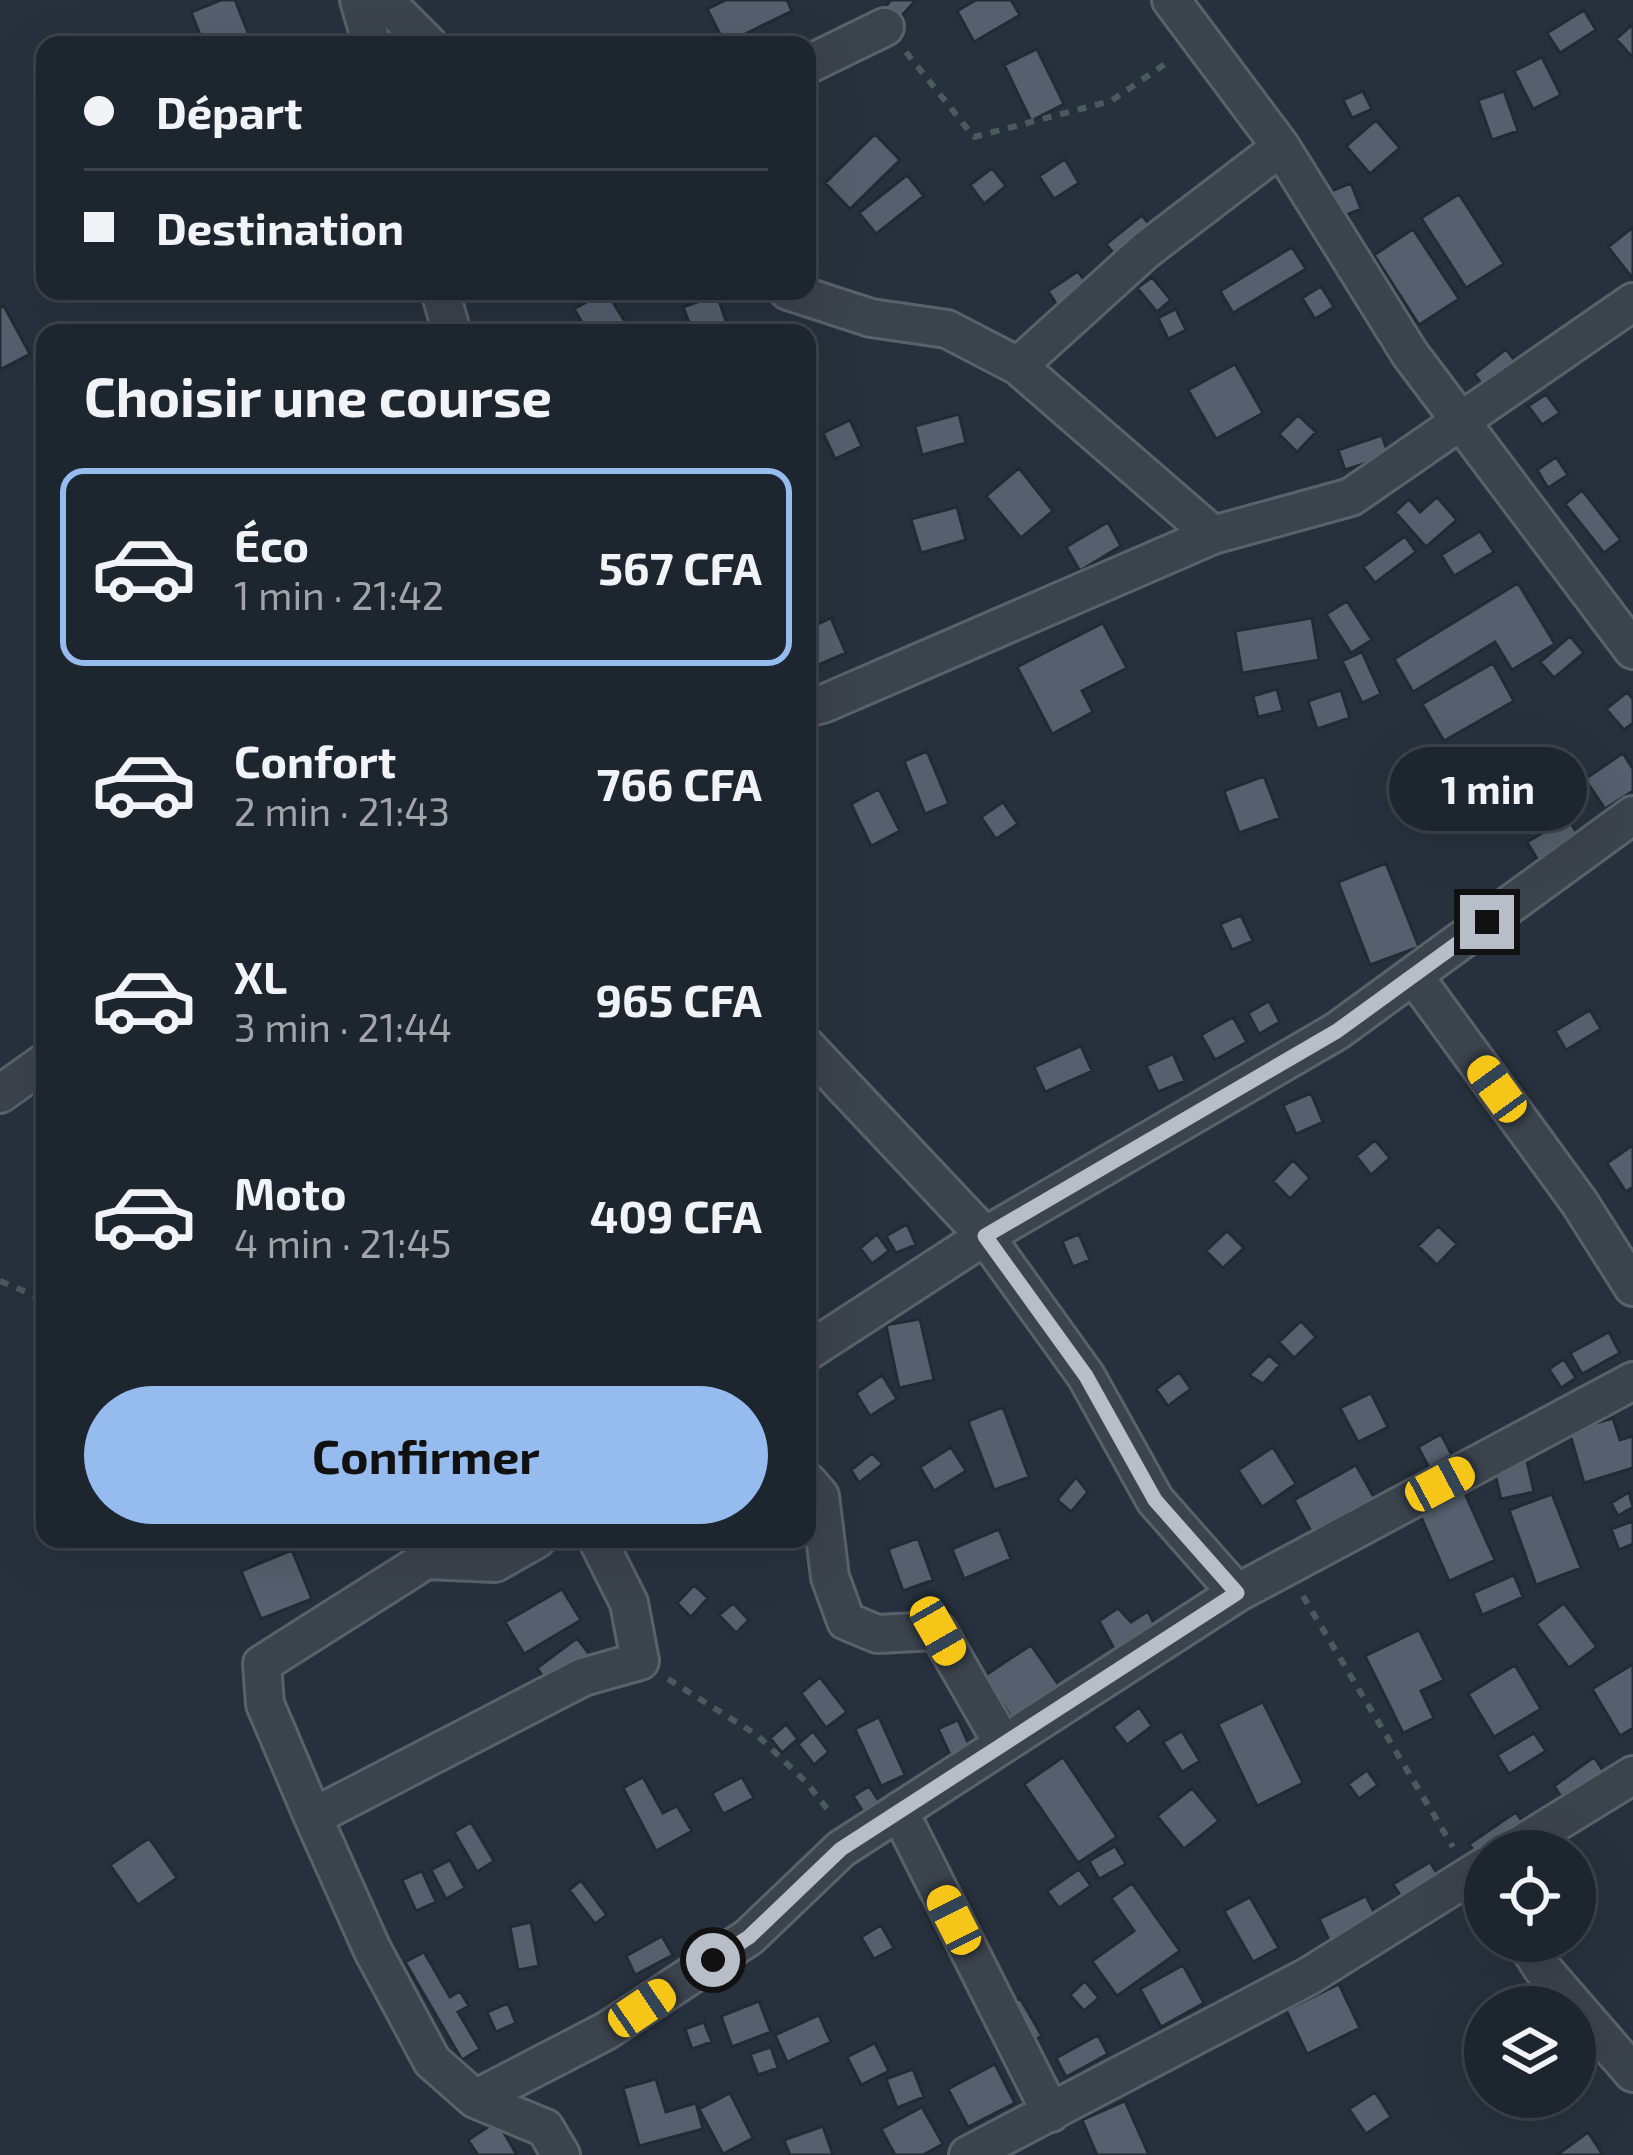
<!DOCTYPE html>
<html lang="fr">
<meta charset="utf-8">
<style>
body{margin:0;font-family:"Exo 2",sans-serif;background:#252d36;color:#f1f3f6;height:100vh;display:flex;flex-direction:column;font-size:45px;white-space:nowrap}
*{box-sizing:border-box;margin:0}
p{font-size:39px;color:#a0a5aa}
.icon{flex:none;width:66px;height:66px;fill:none;stroke:currentColor;stroke-width:2;stroke-linecap:round;stroke-linejoin:round}
.map{position:relative;flex:1;overflow:hidden}
.drawer{position:absolute;left:36px;top:324px;width:780px;height:1224px;display:flex;flex-direction:column;background:#1d252e;border-radius:24px;box-shadow:0 12px 48px #0002,0 0 0 3px #3b424a}
.drawer>*{flex:none}
.top-card{position:absolute;left:36px;top:36px;width:780px;height:264px;border-radius:24px;box-shadow:0 12px 48px #0002,0 0 0 3px #3b424a;display:grid;align-content:center;height:264px;padding:0 48px;background:#1d252e}
.tools{position:absolute;left:1464px;top:1830px;display:grid;gap:24px}
.tools a{display:grid;place-items:center;width:132px;height:132px;border-radius:50%;background:#1d252e;box-shadow:0 12px 48px #0002,0 0 0 3px #3b424a;font-size:60px}
.end{position:absolute;width:54px;height:54px;margin:-27px;border:15px solid #b7bec8;background:#111;box-shadow:0 0 0 6px #111}
.from{border-radius:50%}
.bubble{position:absolute;height:84px;border-radius:42px;background:#1d252e;box-shadow:0 12px 48px #0002,0 0 0 3px #3b424a;font-size:39px;font-weight:700;line-height:84px;text-align:center}
.car{position:absolute;width:36px;height:72px;margin:-36px -18px;border-radius:15px;box-shadow:0 0 9px 3px #0007;background:linear-gradient(#f5c518 24%,#345 0 40%,#f5c518 0 76%,#345 0 86%,#f5c518 0)}
.top-card b{display:flex;align-items:center;gap:42px;height:114px;font-size:45px}
.top-card b+b{border-top:3px solid #3b424a}
.top-card i{width:30px;height:30px;background:#f1f3f6}
ul{padding:0;list-style:none}
li{display:flex;align-items:center;gap:36px;height:198px;margin:0 24px 18px;padding:0 24px;border:6px solid transparent;border-radius:24px}
li div{flex:1}
li b{display:block;font-size:45px}
li em{font-style:normal;font-weight:700}
li.on{border-color:#96bbef}
li>.icon{width:108px;height:108px;stroke-width:1.5}
h2{padding:0 48px;font-size:54px;line-height:144px}
.action{display:flex;gap:24px;margin-top:auto;padding:24px 48px}
.action a{flex:1;height:138px;border-radius:72px;background:#96bbef;color:#111;font-size:48px;font-weight:700;line-height:138px;text-align:center}
.map>svg:first-child{display:block}
.building{fill:#555f6d;stroke:#222a34;stroke-width:3}
.lines{fill:none;stroke-linecap:round;stroke-linejoin:round}
.minor-casing{stroke:#59616b;stroke-width:42}
.path{stroke:#495b5d;stroke-width:6;stroke-dasharray:9 9;stroke-linecap:butt}
.minor{stroke:#3b434d;stroke-width:36}
.route{stroke:#b7bec8;stroke-width:15}
</style>
<div class="map">
<svg width="1633" height="2155" viewBox="0 0 1633 2155">
<rect width="100%" height="100%" fill="#27313d"/>
<path class="building" d="M 221,0 L 235,0 L 253,45 L 204,45 L 191,12 Z
M 726,0 L 787,0 L 792,11 L 725,44 L 707,9 Z
M 891,0 L 916,0 L 896,22 L 886,6 Z
M 976,0 L 1011,0 L 1020,15 L 974,42 L 957,11 Z
M 1584,10 L 1596,30 L 1560,53 L 1547,33 Z
M 1633,24 L 1633,56 L 1632,57 L 1616,39 Z
M 1037,49 L 1064,104 L 1031,121 L 1004,65 Z
M 1542,57 L 1561,95 L 1533,109 L 1514,71 Z
M 1363,91 L 1372,109 L 1352,118 L 1343,100 Z
M 1504,91 L 1518,131 L 1492,140 L 1478,100 Z
M 1376,120 L 1400,148 L 1370,174 L 1346,146 Z
M 875,134 L 900,160 L 850,209 L 825,183 Z
M 1065,159 L 1079,183 L 1054,199 L 1039,176 Z
M 992,168 L 1006,186 L 984,204 L 970,185 Z
M 907,175 L 924,196 L 876,234 L 859,213 Z
M 1351,183 L 1361,209 L 1337,219 L 1326,193 Z
M 1459,194 L 1504,264 L 1466,288 L 1421,218 Z
M 1142,215 L 1156,233 L 1120,262 L 1106,244 Z
M 1633,227 L 1633,279 L 1608,247 Z
M 1413,229 L 1459,299 L 1419,325 L 1374,255 Z
M 1292,247 L 1306,269 L 1233,313 L 1220,291 Z
M 1078,271 L 1090,289 L 1060,310 L 1048,291 Z
M 1152,277 L 1171,300 L 1157,312 L 1137,288 Z
M 1321,286 L 1334,307 L 1315,319 L 1302,298 Z
M 606,291 L 632,333 L 588,333 L 574,309 Z
M 717,295 L 730,332 L 693,333 L 683,307 Z
M 4,306 L 30,354 L 0,370 L 0,307 Z
M 1176,309 L 1186,330 L 1168,339 L 1158,318 Z
M 1506,349 L 1532,383 L 1500,408 L 1474,374 Z
M 1235,364 L 1263,413 L 1216,439 L 1188,390 Z
M 1546,394 L 1560,413 L 1542,425 L 1528,406 Z
M 959,414 L 966,443 L 922,455 L 915,426 Z
M 1298,415 L 1316,432 L 1297,452 L 1279,434 Z
M 850,420 L 862,446 L 835,459 L 823,433 Z
M 1382,435 L 1389,456 L 1345,470 L 1338,450 Z
M 1556,457 L 1568,475 L 1548,488 L 1537,470 Z
M 1019,468 L 1053,511 L 1021,538 L 986,496 Z
M 1582,490 L 1621,540 L 1604,553 L 1565,504 Z
M 1437,497 L 1457,520 L 1426,547 L 1395,512 L 1409,499 L 1420,512 Z
M 957,507 L 966,540 L 921,553 L 911,519 Z
M 1108,522 L 1121,546 L 1080,571 L 1066,547 Z
M 1480,531 L 1494,552 L 1454,576 L 1441,555 Z
M 1405,536 L 1416,552 L 1375,583 L 1363,567 Z
M 1518,583 L 1555,644 L 1512,670 L 1495,642 L 1413,692 L 1394,659 Z
M 1347,601 L 1372,640 L 1351,653 L 1326,614 Z
M 831,618 L 846,653 L 816,666 L 807,646 L 807,629 Z
M 1312,618 L 1319,660 L 1242,673 L 1235,631 Z
M 1103,623 L 1127,668 L 1082,691 L 1093,712 L 1052,734 L 1017,667 Z
M 1570,636 L 1584,653 L 1554,678 L 1540,662 Z
M 1362,652 L 1381,694 L 1362,703 L 1342,661 Z
M 1493,663 L 1514,701 L 1444,741 L 1422,704 Z
M 1277,689 L 1283,711 L 1258,717 L 1253,696 Z
M 1341,690 L 1350,718 L 1317,729 L 1308,701 Z
M 1627,692 L 1633,699 L 1633,723 L 1624,730 L 1606,709 Z
M 927,751 L 949,804 L 925,814 L 904,761 Z
M 1623,753 L 1633,769 L 1633,791 L 1605,809 L 1585,779 Z
M 1264,776 L 1280,818 L 1239,833 L 1224,791 Z
M 879,789 L 900,831 L 871,846 L 851,804 Z
M 1438,795 L 1446,815 L 1425,824 L 1417,805 Z
M 1003,802 L 1018,824 L 996,839 L 981,817 Z
M 1568,818 L 1580,838 L 1539,862 L 1527,842 Z
M 1386,863 L 1419,947 L 1370,965 L 1338,882 Z
M 1241,915 L 1253,941 L 1232,950 L 1220,924 Z
M 1269,1001 L 1280,1022 L 1259,1034 L 1248,1013 Z
M 1590,1010 L 1601,1029 L 1566,1050 L 1555,1031 Z
M 1233,1017 L 1247,1042 L 1215,1060 L 1201,1035 Z
M 1081,1046 L 1092,1071 L 1045,1092 L 1034,1067 Z
M 1173,1054 L 1185,1081 L 1158,1092 L 1146,1066 Z
M 1311,1093 L 1323,1122 L 1296,1134 L 1283,1105 Z
M 1375,1140 L 1390,1158 L 1371,1175 L 1356,1156 Z
M 1633,1145 L 1633,1187 L 1626,1192 L 1607,1163 Z
M 1293,1160 L 1310,1178 L 1290,1199 L 1273,1181 Z
M 907,1224 L 916,1245 L 896,1253 L 886,1236 Z
M 1438,1226 L 1457,1244 L 1437,1265 L 1418,1246 Z
M 1227,1231 L 1244,1248 L 1223,1268 L 1206,1251 Z
M 877,1234 L 889,1251 L 872,1264 L 860,1248 Z
M 1079,1234 L 1090,1260 L 1073,1267 L 1062,1241 Z
M 920,1319 L 934,1380 L 899,1388 L 886,1325 Z
M 1301,1321 L 1316,1337 L 1294,1358 L 1279,1342 Z
M 1609,1332 L 1620,1353 L 1582,1374 L 1570,1353 Z
M 1269,1355 L 1280,1365 L 1263,1384 L 1249,1375 Z
M 1564,1359 L 1576,1378 L 1561,1388 L 1549,1369 Z
M 1179,1372 L 1191,1389 L 1168,1406 L 1156,1389 Z
M 882,1375 L 897,1399 L 870,1416 L 856,1393 Z
M 1371,1393 L 1388,1427 L 1358,1442 L 1340,1408 Z
M 1003,1407 L 1029,1477 L 994,1490 L 968,1421 Z
M 1613,1418 L 1620,1440 L 1633,1436 L 1633,1468 L 1584,1483 L 1569,1431 Z
M 1441,1434 L 1452,1455 L 1429,1468 L 1418,1447 Z
M 951,1447 L 966,1471 L 934,1491 L 920,1467 Z
M 1273,1447 L 1296,1484 L 1262,1507 L 1238,1470 Z
M 872,1453 L 883,1464 L 859,1483 L 851,1470 Z
M 1526,1457 L 1534,1492 L 1501,1499 L 1493,1465 Z
M 1356,1465 L 1375,1499 L 1312,1533 L 1294,1500 Z
M 1076,1477 L 1088,1492 L 1071,1512 L 1057,1500 Z
M 1462,1487 L 1495,1560 L 1449,1581 L 1417,1508 Z
M 1629,1492 L 1633,1507 L 1618,1516 L 1611,1503 Z
M 1552,1494 L 1581,1568 L 1536,1585 L 1509,1510 Z
M 1633,1521 L 1633,1544 L 1619,1550 L 1611,1529 Z
M 999,1529 L 1011,1559 L 964,1579 L 952,1549 Z
M 918,1538 L 933,1580 L 903,1591 L 888,1549 Z
M 292,1550 L 312,1599 L 261,1619 L 241,1571 Z
M 1514,1575 L 1523,1597 L 1482,1615 L 1473,1593 Z
M 694,1585 L 708,1598 L 691,1617 L 677,1603 Z
M 562,1589 L 581,1620 L 524,1654 L 505,1622 Z
M 733,1603 L 749,1620 L 736,1633 L 719,1615 Z
M 1564,1603 L 1597,1647 L 1569,1668 L 1536,1624 Z
M 1118,1608 L 1131,1622 L 1148,1611 L 1158,1632 L 1119,1658 L 1099,1621 Z
M 1419,1630 L 1444,1680 L 1421,1691 L 1434,1718 L 1403,1733 L 1365,1656 Z
M 577,1638 L 591,1656 L 550,1687 L 537,1668 Z
M 1031,1645 L 1065,1694 L 1017,1726 L 984,1676 Z
M 1633,1664 L 1633,1728 L 1620,1736 L 1592,1689 Z
M 1515,1665 L 1541,1709 L 1494,1737 L 1468,1694 Z
M 820,1677 L 847,1712 L 826,1728 L 801,1693 Z
M 1263,1702 L 1303,1783 L 1257,1806 L 1218,1724 Z
M 1139,1707 L 1152,1726 L 1127,1745 L 1113,1727 Z
M 879,1717 L 905,1775 L 881,1786 L 855,1729 Z
M 958,1720 L 970,1747 L 950,1755 L 938,1729 Z
M 786,1724 L 798,1739 L 782,1753 L 770,1738 Z
M 813,1731 L 829,1752 L 814,1765 L 798,1744 Z
M 1182,1731 L 1200,1761 L 1182,1772 L 1163,1742 Z
M 1534,1733 L 1546,1751 L 1509,1774 L 1497,1755 Z
M 1063,1757 L 1117,1837 L 1078,1863 L 1024,1784 Z
M 1594,1757 L 1606,1775 L 1566,1804 L 1554,1786 Z
M 1367,1770 L 1378,1785 L 1359,1799 L 1348,1784 Z
M 643,1777 L 663,1813 L 677,1806 L 692,1831 L 656,1851 L 623,1788 Z
M 742,1777 L 754,1798 L 723,1814 L 712,1793 Z
M 869,1786 L 881,1804 L 865,1815 L 853,1796 Z
M 1192,1788 L 1219,1821 L 1184,1849 L 1157,1816 Z
M 1516,1812 L 1527,1829 L 1481,1861 L 1469,1844 Z
M 471,1822 L 494,1861 L 477,1872 L 454,1832 Z
M 149,1838 L 177,1878 L 138,1905 L 110,1865 Z
M 1115,1846 L 1126,1864 L 1099,1879 L 1089,1861 Z
M 450,1860 L 465,1888 L 446,1899 L 431,1870 Z
M 1430,1862 L 1440,1878 L 1403,1900 L 1393,1884 Z
M 1079,1869 L 1091,1886 L 1059,1908 L 1047,1891 Z
M 422,1871 L 436,1902 L 416,1911 L 402,1880 Z
M 581,1880 L 607,1915 L 595,1924 L 569,1890 Z
M 1132,1883 L 1180,1951 L 1117,1996 L 1092,1961 L 1134,1931 L 1111,1898 Z
M 1366,1896 L 1377,1918 L 1330,1942 L 1319,1919 Z
M 1250,1897 L 1279,1948 L 1253,1962 L 1224,1911 Z
M 531,1922 L 539,1966 L 518,1970 L 510,1927 Z
M 881,1925 L 894,1948 L 874,1959 L 861,1937 Z
M 662,1936 L 673,1955 L 635,1975 L 626,1956 Z
M 424,1952 L 450,1997 L 460,1991 L 469,2006 L 458,2012 L 480,2049 L 462,2060 L 405,1962 Z
M 1183,1965 L 1204,2003 L 1161,2027 L 1140,1989 Z
M 1085,1981 L 1099,1998 L 1084,2011 L 1070,1995 Z
M 1339,1984 L 1360,2028 L 1307,2054 L 1286,2010 Z
M 1020,1998 L 1042,2036 L 1026,2045 L 1006,2007 Z
M 759,2001 L 771,2032 L 732,2047 L 721,2016 Z
M 508,2003 L 516,2023 L 496,2032 L 487,2012 Z
M 819,2015 L 831,2042 L 787,2062 L 775,2035 Z
M 704,2022 L 712,2042 L 692,2049 L 685,2029 Z
M 1098,2035 L 1108,2054 L 1066,2077 L 1056,2058 Z
M 875,2043 L 889,2071 L 861,2085 L 847,2057 Z
M 771,2047 L 778,2068 L 758,2075 L 750,2054 Z
M 995,2064 L 1015,2103 L 968,2127 L 948,2089 Z
M 913,2069 L 924,2097 L 897,2108 L 886,2079 Z
M 656,2079 L 666,2112 L 696,2103 L 703,2129 L 639,2146 L 623,2088 Z
M 1375,2092 L 1391,2117 L 1366,2134 L 1349,2109 Z
M 730,2093 L 753,2138 L 723,2154 L 699,2109 Z
M 1125,2101 L 1149,2155 L 1097,2155 L 1082,2120 Z
M 922,2107 L 943,2144 L 923,2155 L 895,2155 L 881,2129 Z
M 497,2121 L 517,2155 L 478,2155 L 468,2140 Z
M 823,2126 L 833,2155 L 790,2155 L 784,2140 Z
M 1588,2132 L 1603,2155 L 1557,2155 Z"/>
<g class="lines">
<defs>
<path id="minor" d="M 359,0 L 372,45
M 384,0 L 429,45
M 1171,0 L 1281,147 L 1410,354 L 1633,650
M 807,65 L 885,27
M 440,291 L 452,333
M 788,291 L 871,318 L 947,329 L 1018,366 L 1213,535 L 1351,497 L 1633,302
M 1018,366 L 1146,250 L 1281,147
M 807,708 L 823,704 L 1213,535
M 1414,976 L 1579,1202 L 1633,1287
M 807,1047 L 985,1236 L 1086,1376 L 1155,1500 L 1237,1593
M 0,1094 L 45,1062
M 807,1352 L 985,1236 L 1337,1031 L 1633,815
M 807,1481 L 820,1496 L 830,1577 L 846,1621 L 877,1634 L 938,1631 L 1003,1744
M 537,1539 L 495,1563 L 426,1560 L 262,1664 L 265,1704 L 313,1817 L 372,1949 L 432,2061 L 475,2099 L 545,2128 L 561,2155
M 899,1811 L 1051,2113
M 313,1817 L 583,1677 L 640,1661 L 629,1603 L 597,1539
M 1510,1851 L 1633,1775
M 1525,1941 L 1542,1968 L 1633,2073
M 475,2099 L 606,2031 L 749,1937 L 841,1849 L 1237,1593 L 1633,1381
M 968,2155 L 1309,1976 L 1485,1866"/>
</defs>
<use href="#minor" class="minor-casing"/>
<path class="path" d="M 906,52 L 974,137 L 1111,101 L 1171,60
M 0,1281 L 45,1300
M 1303,1596 L 1453,1847
M 668,1679 L 757,1735 L 806,1782 L 832,1815"/>
<use href="#minor" class="minor"/>
</g>
<g class="lines">
<path class="route" d="M 713,1960 L 749,1937 L 841,1849 L 1237,1593 L 1155,1500 L 1086,1376 L 985,1236 L 1337,1031 L 1487,922"/>
</g>
</svg>
<div class="tools">
<a><svg class="icon" aria-label="locate" viewBox="0 0 24 24"><circle cx="12" cy="12" r="6"/><path d="M12 2v4M12 18v4M2 12h4M18 12h4"/></svg></a>
<a><svg class="icon" aria-label="layers" viewBox="0 0 24 24"><path d="M12 4l9 5-9 5-9-5zM3 14l9 5 9-5"/></svg></a>
</div>
<i class="end from" style="left:713px;top:1960px"></i>
<i class="end" style="left:1487px;top:922px"></i>
<div class="bubble" style="left:1389px;top:747px;width:198px">1 min</div>
<i class="car" style="left:1497px;top:1089px;rotate:324deg"></i>
<i class="car" style="left:1440px;top:1484px;rotate:62deg"></i>
<i class="car" style="left:938px;top:1631px;rotate:150deg"></i>
<i class="car" style="left:954px;top:1920px;rotate:333deg"></i>
<i class="car" style="left:642px;top:2008px;rotate:56deg"></i>
<div class="top-card">
<b><i class="from"></i>Départ</b>
<b><i></i>Destination</b>
</div>
<section class="drawer">
<h2>Choisir une course</h2>
<ul>
<li class="on"><svg class="icon" aria-label="car" viewBox="0 0 24 24"><path d="M5 17H2v-5l4-1 3-4h7l3 4 3 1v5h-3M9 17h6M6 11h13"/><circle cx="7" cy="17" r="2"/><circle cx="17" cy="17" r="2"/></svg><div><b>Éco</b><p>1 min · 21:42</p></div><em>567 CFA</em></li>
<li><svg class="icon" aria-label="car" viewBox="0 0 24 24"><path d="M5 17H2v-5l4-1 3-4h7l3 4 3 1v5h-3M9 17h6M6 11h13"/><circle cx="7" cy="17" r="2"/><circle cx="17" cy="17" r="2"/></svg><div><b>Confort</b><p>2 min · 21:43</p></div><em>766 CFA</em></li>
<li><svg class="icon" aria-label="car" viewBox="0 0 24 24"><path d="M5 17H2v-5l4-1 3-4h7l3 4 3 1v5h-3M9 17h6M6 11h13"/><circle cx="7" cy="17" r="2"/><circle cx="17" cy="17" r="2"/></svg><div><b>XL</b><p>3 min · 21:44</p></div><em>965 CFA</em></li>
<li><svg class="icon" aria-label="car" viewBox="0 0 24 24"><path d="M5 17H2v-5l4-1 3-4h7l3 4 3 1v5h-3M9 17h6M6 11h13"/><circle cx="7" cy="17" r="2"/><circle cx="17" cy="17" r="2"/></svg><div><b>Moto</b><p>4 min · 21:45</p></div><em>409 CFA</em></li>
</ul>
<div class="action"><a>Confirmer</a></div>
</section>
</div>
